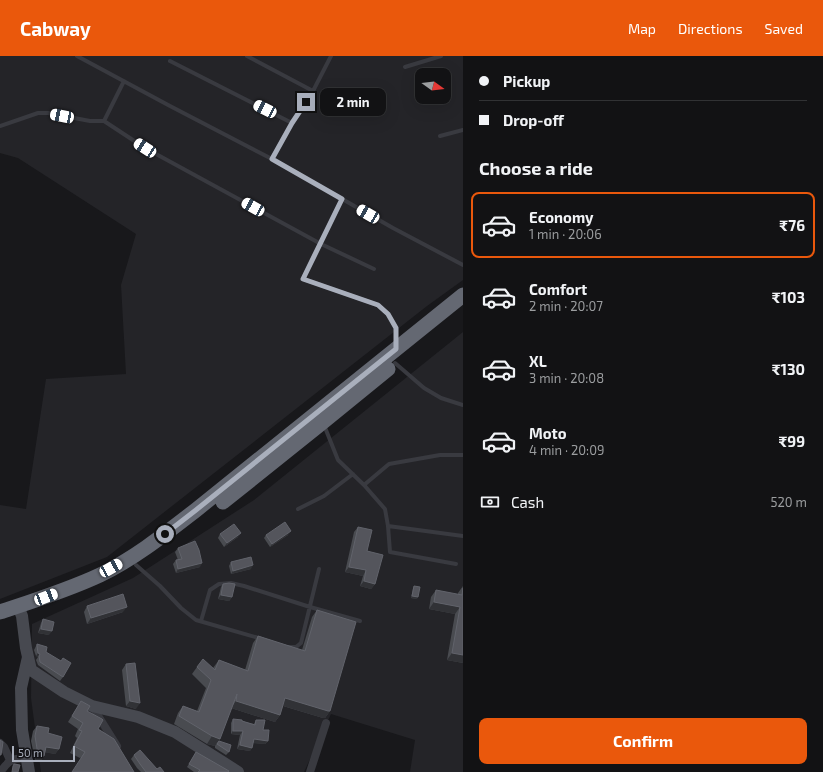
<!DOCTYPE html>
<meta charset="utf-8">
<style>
body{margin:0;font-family:"Exo 2",sans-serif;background:#1b1b1d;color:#f1f3f6;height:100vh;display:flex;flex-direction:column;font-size:15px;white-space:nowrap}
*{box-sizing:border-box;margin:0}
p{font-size:13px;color:#9c9ea0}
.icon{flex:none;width:22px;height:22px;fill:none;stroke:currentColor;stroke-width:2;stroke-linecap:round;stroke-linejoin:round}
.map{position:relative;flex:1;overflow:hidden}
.panel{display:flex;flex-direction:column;background:#121214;width:360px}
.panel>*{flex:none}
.top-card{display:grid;align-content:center;height:88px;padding:0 16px;background:#121214}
.needle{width:26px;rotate:105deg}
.controls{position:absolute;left:415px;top:12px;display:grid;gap:8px}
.controls a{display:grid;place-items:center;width:36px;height:36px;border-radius:8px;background:#121214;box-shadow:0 4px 16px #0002,0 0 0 1px #313234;font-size:20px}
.scale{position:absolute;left:12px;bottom:10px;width:63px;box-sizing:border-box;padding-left:4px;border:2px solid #a9afbc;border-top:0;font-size:11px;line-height:14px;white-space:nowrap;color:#a9afbc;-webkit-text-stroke:3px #131316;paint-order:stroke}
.end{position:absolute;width:18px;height:18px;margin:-9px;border:5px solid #a9afbc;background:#111;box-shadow:0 0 0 2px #111}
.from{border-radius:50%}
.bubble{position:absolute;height:28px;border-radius:8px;background:#121214;box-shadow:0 4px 16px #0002,0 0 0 1px #313234;font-size:13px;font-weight:700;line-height:28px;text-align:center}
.car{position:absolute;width:12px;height:24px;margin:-12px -6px;border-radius:5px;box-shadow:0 0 3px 1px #0007;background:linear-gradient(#fff 24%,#345 0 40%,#fff 0 76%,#345 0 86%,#fff 0)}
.top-card b{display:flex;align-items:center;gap:14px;height:38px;font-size:15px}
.top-card b+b{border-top:1px solid #313234}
.top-card i{width:10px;height:10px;background:#f1f3f6}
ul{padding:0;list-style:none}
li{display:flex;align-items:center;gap:12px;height:66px;margin:0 8px 6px;padding:0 8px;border:2px solid transparent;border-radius:8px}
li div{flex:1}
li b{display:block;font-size:15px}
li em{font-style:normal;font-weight:700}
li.active{border-color:#ea580c}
li>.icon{width:36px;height:36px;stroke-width:1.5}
h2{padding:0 16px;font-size:18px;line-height:48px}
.pay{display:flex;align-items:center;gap:10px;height:44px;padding:0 16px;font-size:15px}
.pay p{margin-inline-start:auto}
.primary-button{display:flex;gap:8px;margin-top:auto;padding:8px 16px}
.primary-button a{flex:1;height:46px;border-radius:8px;background:#ea580c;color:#fff;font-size:16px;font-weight:700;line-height:46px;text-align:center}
header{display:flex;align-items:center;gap:24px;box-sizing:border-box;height:56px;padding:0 20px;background:#ea580c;color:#fff}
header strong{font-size:19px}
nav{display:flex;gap:22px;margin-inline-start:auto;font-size:14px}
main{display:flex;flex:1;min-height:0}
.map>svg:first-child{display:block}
.built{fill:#242428;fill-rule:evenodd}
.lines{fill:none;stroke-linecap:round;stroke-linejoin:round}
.lane{stroke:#393a40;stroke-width:4}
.street{stroke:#393a40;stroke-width:8}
.secondary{stroke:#474950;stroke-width:12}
.highway{stroke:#646872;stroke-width:15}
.wall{fill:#494b50}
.shaded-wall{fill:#313236}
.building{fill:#54555c;stroke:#61636b}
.route{stroke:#a9afbc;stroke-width:5}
</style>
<header>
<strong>Cabway</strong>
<nav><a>Map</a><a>Directions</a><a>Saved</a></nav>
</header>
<main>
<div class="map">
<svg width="463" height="716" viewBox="0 0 463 716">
<rect width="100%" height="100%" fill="#18181b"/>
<path class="built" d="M 0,0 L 463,0 L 463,224 L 427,250 L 107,501 L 0,543 L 0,449 L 26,453 L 46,323 L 126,318 L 121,229 L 136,178 L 18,102 L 0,97 ZM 422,19 L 444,19 L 444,41 L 422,41 Z
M 463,276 L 463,716 L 410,716 L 415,684 L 331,658 L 304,716 L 41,716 L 31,642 L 32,568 L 133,522 L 254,444 Z"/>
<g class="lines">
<path class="lane" d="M 77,0 L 170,50 L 272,103 L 393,172 L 463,209
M 247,0 L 313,35
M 170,5 L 292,67
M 405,11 L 441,0
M 124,25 L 104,65 L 145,92 L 321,188 L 374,213
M 0,70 L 38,57 L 48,57 L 90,65 L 104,65
M 440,80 L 463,74
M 272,103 L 292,67 L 313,35 L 331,0
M 342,143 L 303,223 L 378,249 L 388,258 L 396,272 L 396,288
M 395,307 L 424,332 L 441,342 L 463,349
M 324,369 L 338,404 L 364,429 L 389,408 L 440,399 L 463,399
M 364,429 L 385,453 L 388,470 L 463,480
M 298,453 L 324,440 L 353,418
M 388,470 L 390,496 L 456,508
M 136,509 L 160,530 L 181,552 L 196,564 L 262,583
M 201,565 L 210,534 L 219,528 L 231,527 L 244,530 L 310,551 L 360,565
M 288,591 L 296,591 L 301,587 L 319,513"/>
<path class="street" d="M 92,650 L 117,690
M 0,687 L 4,691 L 10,704
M 0,716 C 3,713 4,711 7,708 C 11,702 20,703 26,702
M 310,716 L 326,667"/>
<path class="secondary" d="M 18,550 L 22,560 L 26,592 L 28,601 L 21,632 L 22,674 L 29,716
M 28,601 L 31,614 L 64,636 L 92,650 L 138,661 L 175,676 L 221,705 L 238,716"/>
<path class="highway" d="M 223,446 L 323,366 L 388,313
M 0,556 C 33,545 68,534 100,519 C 135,502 165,478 196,454 L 463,239"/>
</g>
<path class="wall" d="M 358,471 L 367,495 L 375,528 L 371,533 L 360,530 L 363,520 L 345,516 L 354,476 Z
M 220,478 L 238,481 L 224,491 L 218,482 Z
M 266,479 L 288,479 L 270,491 L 264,482 Z
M 178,492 L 200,511 L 176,517 L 173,508 L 176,504 L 178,504 L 175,496 Z
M 231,506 L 251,513 L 231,518 L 229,510 Z
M 223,528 L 232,541 L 229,545 L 218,543 L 221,531 Z
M 414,530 L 417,543 L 411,542 L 413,532 Z
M 463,530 L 463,607 L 447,604 L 455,558 L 429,553 L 431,541 L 436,534 L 458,539 L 458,537 Z
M 87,550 L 123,556 L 87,568 L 84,556 Z
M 317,554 L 330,655 L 325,662 L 323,662 L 283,650 L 280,659 L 275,666 L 231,652 L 219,685 L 229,696 L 226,699 L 215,692 L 215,690 L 207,688 L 174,668 L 178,657 L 183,650 L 197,655 L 206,632 L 192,618 L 197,611 L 213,612 L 219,604 L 245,614 L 253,587 L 258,580 L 302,594 L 312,561 Z
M 43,563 L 49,579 L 38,577 L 41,567 Z
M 37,588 L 46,596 L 63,621 L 60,625 L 38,609 L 36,604 L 38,601 L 36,600 L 34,594 Z
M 126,608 L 136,653 L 126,650 L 122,614 Z
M 81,645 L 98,673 L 114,683 L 80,702 L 70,697 L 77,682 L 75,680 L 78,673 L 68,666 Z
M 233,663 L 254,668 L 256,664 L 263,674 L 268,685 L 265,688 L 253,687 L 250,695 L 237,693 L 240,679 L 231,678 L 231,667 Z
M 37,670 L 48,677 L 59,693 L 55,698 L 45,696 L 44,700 L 41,705 L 35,704 L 31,685 L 33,675 Z
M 196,696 L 228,716 L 194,716 L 187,711 Z
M 134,699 L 157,713 L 164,716 L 141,716 L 137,712 L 131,703 Z"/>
<path class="shaded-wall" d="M 291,475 L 288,479 L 270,491 L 272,488 Z
M 241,477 L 238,481 L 224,491 L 227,487 Z
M 202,507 L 200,511 L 176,517 L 178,513 Z
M 253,509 L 251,513 L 231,518 L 233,515 Z
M 349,511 L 366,514 L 363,520 L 345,516 Z
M 364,525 L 375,528 L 371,533 L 360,530 Z
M 221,539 L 232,541 L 229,545 L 218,543 Z
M 412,540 L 418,541 L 417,543 L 411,542 Z
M 434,546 L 460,551 L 455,558 L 429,553 Z
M 127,551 L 123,556 L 87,568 L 91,562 Z
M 41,573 L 52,575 L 49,579 L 38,577 Z
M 38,597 L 40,598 L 38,601 L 36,600 Z
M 452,597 L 463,599 L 463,607 L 447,604 Z
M 285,642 L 330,655 L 325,662 L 323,662 L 280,649 Z
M 130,645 L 140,647 L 136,653 L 126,650 Z
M 236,645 L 280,659 L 275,666 L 231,652 Z
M 233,675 L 243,675 L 240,679 L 231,678 Z
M 212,680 L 220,683 L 215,690 L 207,688 Z
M 254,683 L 268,685 L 265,688 L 252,687 Z
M 240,689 L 252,692 L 250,695 L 237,693 Z
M 46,691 L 59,693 L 55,698 L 43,696 Z
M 38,699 L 44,700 L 41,705 L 35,704 Z"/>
<path class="building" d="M 285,466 L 291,475 L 272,488 L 266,479 Z
M 234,468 L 241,477 L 227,487 L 220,478 Z
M 358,471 L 372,474 L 367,495 L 383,499 L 375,528 L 364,525 L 366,514 L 349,511 Z
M 195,485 L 199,494 L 202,507 L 178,513 L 176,504 L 182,503 L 178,492 Z
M 251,501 L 253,509 L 233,515 L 231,506 Z
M 229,527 L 235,528 L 232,541 L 221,539 L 223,528 Z
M 414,530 L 420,531 L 418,541 L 412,540 Z
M 463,532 L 463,599 L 452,597 L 460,551 L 434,546 L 436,534 L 462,539 Z
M 123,538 L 127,551 L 91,562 L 87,550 Z
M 317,554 L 356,566 L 330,655 L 328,655 L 285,642 L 280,659 L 236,645 L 237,638 L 220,683 L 212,680 L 179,660 L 183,650 L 199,656 L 211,624 L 197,611 L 203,603 L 215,614 L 219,604 L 248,615 L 258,580 L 305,595 Z
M 43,563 L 54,566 L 52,575 L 41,573 Z
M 37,588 L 47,591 L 46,596 L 61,605 L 63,602 L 71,607 L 63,621 L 40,606 L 39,600 L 40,598 L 38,597 L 37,590 Z
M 135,607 L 140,647 L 130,645 L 126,608 Z
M 81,645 L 90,650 L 87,655 L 102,663 L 103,664 L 98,673 L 114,683 L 134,716 L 72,716 L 85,696 L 74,690 L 82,675 L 79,674 L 83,667 L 72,660 Z
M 233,663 L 242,664 L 242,665 L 255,669 L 256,664 L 265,664 L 263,674 L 269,674 L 268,685 L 254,683 L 252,692 L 240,689 L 243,675 L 233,675 Z
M 37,670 L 49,672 L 48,677 L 62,681 L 59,693 L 46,691 L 44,700 L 38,699 L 35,680 Z
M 0,684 L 3,686 L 1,699 L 0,699 Z
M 219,685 L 231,689 L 229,696 L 217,688 Z
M 140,694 L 157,713 L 160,711 L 164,716 L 146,716 L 140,708 L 134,699 Z
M 196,696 L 229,715 L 228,716 L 198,716 L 200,714 L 189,708 Z
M 14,708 L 20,709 L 18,716 L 12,716 L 13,710 Z"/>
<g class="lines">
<path class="route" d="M 165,478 L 196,454 L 396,293 L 396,272 L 388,258 L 378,249 L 303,223 L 342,143 L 272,103 L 292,67 L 306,46"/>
</g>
</svg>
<div class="controls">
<a><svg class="needle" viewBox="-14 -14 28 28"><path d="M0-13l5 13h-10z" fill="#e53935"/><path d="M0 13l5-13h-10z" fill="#9c9ea0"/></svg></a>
</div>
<div class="scale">50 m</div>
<i class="end from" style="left:165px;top:478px"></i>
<i class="end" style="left:306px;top:46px"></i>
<div class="bubble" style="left:320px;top:32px;width:66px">2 min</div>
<i class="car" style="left:265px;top:53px;rotate:297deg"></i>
<i class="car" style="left:62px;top:60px;rotate:281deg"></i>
<i class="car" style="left:145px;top:92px;rotate:303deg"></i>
<i class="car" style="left:253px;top:151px;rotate:299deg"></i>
<i class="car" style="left:368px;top:158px;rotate:300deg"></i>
<i class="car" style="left:111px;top:512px;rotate:61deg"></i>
<i class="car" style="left:46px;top:541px;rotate:69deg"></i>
</div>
<section class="panel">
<div class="top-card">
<b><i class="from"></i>Pickup</b>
<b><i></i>Drop-off</b>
</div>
<h2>Choose a ride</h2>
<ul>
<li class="active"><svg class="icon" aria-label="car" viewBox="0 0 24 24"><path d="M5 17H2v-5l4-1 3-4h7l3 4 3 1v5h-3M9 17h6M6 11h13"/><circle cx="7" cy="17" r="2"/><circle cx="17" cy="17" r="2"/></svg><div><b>Economy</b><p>1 min · 20:06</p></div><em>₹76</em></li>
<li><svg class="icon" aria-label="car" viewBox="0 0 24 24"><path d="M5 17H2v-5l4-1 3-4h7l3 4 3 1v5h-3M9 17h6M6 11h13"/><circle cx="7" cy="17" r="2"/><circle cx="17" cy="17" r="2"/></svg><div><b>Comfort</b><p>2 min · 20:07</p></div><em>₹103</em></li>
<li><svg class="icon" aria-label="car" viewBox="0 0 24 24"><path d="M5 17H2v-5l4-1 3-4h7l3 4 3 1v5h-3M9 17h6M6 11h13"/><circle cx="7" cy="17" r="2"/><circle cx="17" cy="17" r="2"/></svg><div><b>XL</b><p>3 min · 20:08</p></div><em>₹130</em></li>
<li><svg class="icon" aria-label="car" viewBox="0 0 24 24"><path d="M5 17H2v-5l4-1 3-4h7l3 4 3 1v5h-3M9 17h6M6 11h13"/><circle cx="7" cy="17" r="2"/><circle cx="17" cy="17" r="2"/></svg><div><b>Moto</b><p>4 min · 20:09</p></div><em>₹99</em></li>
</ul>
<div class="pay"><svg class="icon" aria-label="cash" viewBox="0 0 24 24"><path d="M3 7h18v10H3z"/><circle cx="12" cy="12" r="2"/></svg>Cash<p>520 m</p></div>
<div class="primary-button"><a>Confirm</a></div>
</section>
</main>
